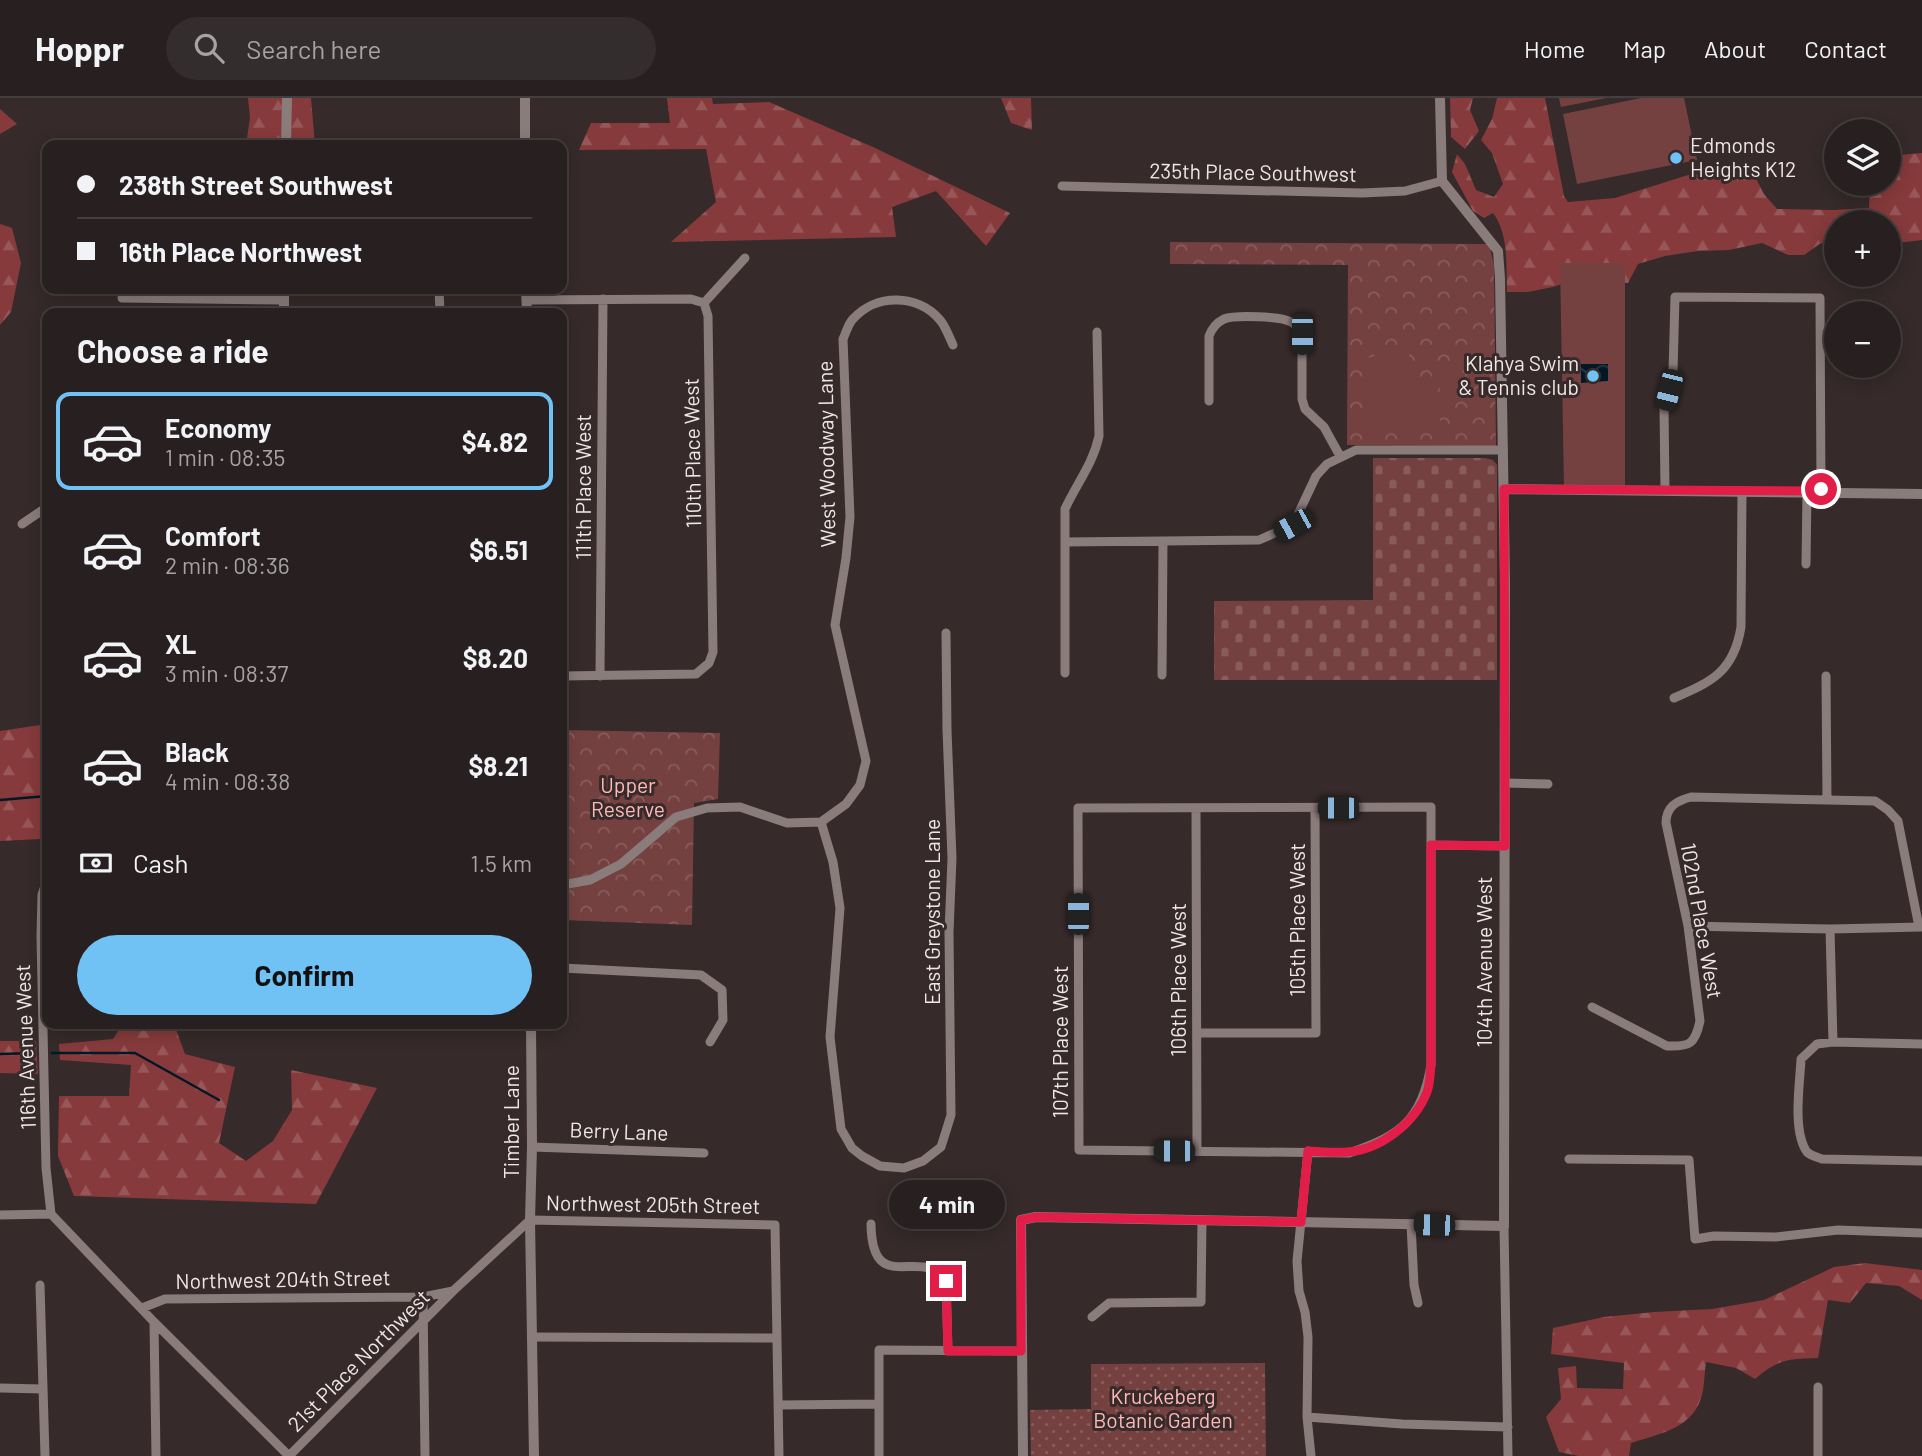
<!DOCTYPE html>
<meta charset="utf-8">
<style>
body{margin:0;font-family:Barlow,sans-serif;background:#342d2d;color:#f1f3f6;height:100vh;display:flex;flex-direction:column;font-size:26px;white-space:nowrap}
*{box-sizing:border-box;margin:0}
p{font-size:23px;color:#a5a3a5}
.icon{flex:none;width:38px;height:38px;fill:none;stroke:currentColor;stroke-width:2;stroke-linecap:round;stroke-linejoin:round}
.map{position:relative;flex:1;overflow:hidden}
.drawer{position:absolute;left:42px;top:210px;width:525px;height:721px;display:flex;flex-direction:column;background:#282020;border-radius:14px;box-shadow:0 4px 18px #0003,0 0 0 2px #443e3e}
.drawer>*{flex:none}
.top-card{position:absolute;left:42px;top:42px;width:525px;height:154px;border-radius:14px;box-shadow:0 4px 18px #0003,0 0 0 2px #443e3e;display:grid;align-content:center;height:154px;padding:0 35px;background:#282020}
.buttons{position:absolute;left:1824px;top:21px;display:grid;gap:14px}
.buttons a{display:grid;place-items:center;width:77px;height:77px;border-radius:50%;background:#282020;box-shadow:0 4px 18px #0003,0 0 0 2px #443e3e;font-size:35px}
.end{position:absolute;width:32px;height:32px;margin:-16px;border:9px solid #e11d48;background:#fff;box-shadow:0 0 0 4px #fff}
.from{border-radius:50%}
.bubble{position:absolute;height:49px;border-radius:24px;background:#282020;box-shadow:0 4px 18px #0003,0 0 0 2px #443e3e;font-size:23px;font-weight:700;line-height:49px;text-align:center}
.car{position:absolute;width:21px;height:42px;margin:-21px -10px;border-radius:9px;box-shadow:0 0 5px 2px #0007;background:linear-gradient(#222 24%,#8ab4d8 0 40%,#222 0 76%,#8ab4d8 0 86%,#222 0)}
.top-card b{display:flex;align-items:center;gap:24px;height:66px;font-size:26px}
.top-card b+b{border-top:2px solid #443e3e}
.top-card i{width:18px;height:18px;background:#f1f3f6}
ul{padding:0;list-style:none}
li{display:flex;align-items:center;gap:21px;height:98px;margin:0 14px 10px;padding:0 21px;border:4px solid transparent;border-radius:14px}
li div{flex:1}
li b{display:block;font-size:26px}
li em{font-style:normal;font-weight:700}
li.current{border-color:#70c1f4}
li>.icon{width:63px;height:63px;stroke-width:1.5}
h2{padding:0 35px;font-size:32px;line-height:84px}
.pay{display:flex;align-items:center;gap:18px;height:77px;padding:0 35px;font-size:26px}
.pay p{margin-inline-start:auto}
.cta{display:flex;gap:14px;margin-top:auto;padding:14px 35px}
.cta a{flex:1;height:80px;border-radius:42px;background:#70c1f4;color:#111;font-size:28px;font-weight:700;line-height:80px;text-align:center}
header{display:flex;align-items:center;gap:42px;box-sizing:border-box;height:98px;padding:0 35px;background:#282020;border-bottom:2px solid #443e3e}
header strong{font-size:33px}
nav{display:flex;gap:38px;margin-inline-start:auto;font-size:24px}
.search{width:490px;height:63px;background:#342d2d;display:flex;align-items:center;gap:18px;box-sizing:border-box;padding:0 24px;border-radius:38px;color:#a5a3a5;font-size:26px}
.map>svg:first-child{display:block}
.grass{fill:url(#grass-dots)}
.forest{fill:url(#forest-firs)}
.cemetery{fill:url(#cemetery-stones)}
.park{fill:url(#park-crowns)}
.pitch{fill:#754140}
.water{fill:url(#water-waves)}
.lines{fill:none;stroke-linecap:round;stroke-linejoin:round}
.stream{stroke:#011826;stroke-width:2.5}
.minor{stroke:#8a7c7b;stroke-width:9}
.tertiary{stroke:#8a7c7b;stroke-width:10}
.route{stroke:#e11d48;stroke-width:9}
.poi-dot{fill:#70c1f4;stroke:#362a2a;stroke-width:2.5}
.labels{text-anchor:middle;stroke-width:6;stroke-linejoin:round;paint-order:stroke}
.poi-label{font-size:21px;fill:#efe6e6;stroke:#362a2a;text-anchor:start}
.street-label{font-size:21px;fill:#efe6e6;stroke:#362a2a}
.park-label{font-size:21px;fill:#ffb9b7;stroke:#362a2a}
</style>
<header>
<strong>Hoppr</strong>
<div class="search"><svg class="icon" aria-label="search" viewBox="0 0 24 24"><circle cx="10" cy="10" r="6"/><path d="M15 15l6 6"/></svg>Search here</div>
<nav><a>Home</a><a>Map</a><a>About</a><a>Contact</a></nav>
</header>
<div class="map">
<svg width="1922" height="1358" viewBox="0 0 1922 1358">
<defs>
<pattern id="grass-dots" width="8" height="8" patternUnits="userSpaceOnUse" patternTransform="scale(1.75)"><rect width="8" height="8" fill="#754140"/><path d="M2 2h.1M6 6h.1" fill="none" stroke="#895c5c" stroke-width="1.8" stroke-linecap="round"/></pattern>
<pattern id="forest-firs" width="22" height="20" patternUnits="userSpaceOnUse" patternTransform="scale(1.75)"><rect width="22" height="20" fill="#863a3b"/><path d="M5 1l3.5 6h-7zM16 11l3.5 6h-7z" fill="#975657"/></pattern>
<pattern id="cemetery-stones" width="16" height="16" patternUnits="userSpaceOnUse" patternTransform="scale(1.75)"><rect width="16" height="16" fill="#754140"/><path d="M2 7V4a2 2 0 0 1 4 0v3zM10 15v-3a2 2 0 0 1 4 0v3z" fill="#895c5c"/></pattern>
<pattern id="park-crowns" width="20" height="18" patternUnits="userSpaceOnUse" patternTransform="scale(1.75)"><rect width="20" height="18" fill="#754140"/><path d="M2 6a3 3 0 1 1 6 0M12 15a3 3 0 1 1 6 0" fill="none" stroke="#895c5c"/></pattern>
<pattern id="water-waves" width="16" height="10" patternUnits="userSpaceOnUse" patternTransform="scale(1.75)"><rect width="16" height="10" fill="#011826"/><path d="M0 5q4-4 8 0t8 0" fill="none" stroke="#263a46"/></pattern>
</defs>
<rect width="100%" height="100%" fill="#362a2a"/>
<path class="grass" d="M 1265,1265 L 1266,1358 L 1031,1358 L 1030,1312 L 1091,1311 L 1091,1266 Z"/>
<path class="forest" d="M 248,0 L 311,0 L 315,47 L 246,47 L 250,20 Z
M 667,0 L 712,0 L 713,6 L 769,4 L 873,49 L 1010,115 L 986,148 L 936,93 L 892,109 L 896,139 L 671,144 L 716,104 L 706,51 L 579,52 L 591,25 L 670,25 Z
M 1001,0 L 1031,0 L 1032,32 L 1011,25 Z
M 1450,0 L 1473,0 L 1470,12 L 1479,33 L 1465,51 L 1451,39 Z
M 1497,0 L 1545,0 L 1564,98 L 1568,104 L 1615,100 L 1688,77 L 1750,69 L 1764,96 L 1777,111 L 1834,112 L 1869,110 L 1870,86 L 1888,86 L 1888,58 L 1922,55 L 1922,142 L 1888,146 L 1888,124 L 1836,124 L 1836,149 L 1821,145 L 1804,157 L 1788,157 L 1762,145 L 1729,152 L 1698,153 L 1665,158 L 1638,166 L 1628,185 L 1571,183 L 1553,189 L 1528,194 L 1507,194 C 1506,168 1509,136 1493,115 L 1484,120 L 1473,113 L 1452,74 L 1457,56 L 1465,66 L 1476,92 L 1494,99 L 1503,86 L 1492,55 L 1481,42 L 1492,21 Z
M 0,11 L 17,26 L 0,36 Z
M 0,126 L 12,130 L 21,165 L 11,214 L 0,227 Z
M 47,626 L 47,746 L 41,741 L 0,743 L 0,633 Z
M 123,926 L 174,926 L 185,956 L 235,969 L 219,1045 L 246,1063 L 273,1043 L 292,1012 L 291,972 L 377,990 L 316,1106 L 74,1098 L 58,1058 L 59,998 L 129,998 L 131,967 L 60,962 L 59,946 L 113,941 Z
M 0,943 L 36,943 L 38,976 L 0,975 Z
M 1865,1165 L 1922,1172 L 1922,1202 L 1899,1188 L 1866,1185 L 1850,1205 L 1828,1202 L 1818,1260 C 1788,1261 1778,1261 1755,1281 L 1736,1270 L 1706,1264 C 1704,1276 1705,1291 1700,1303 C 1690,1331 1656,1337 1631,1345 L 1629,1358 L 1579,1358 L 1559,1354 L 1546,1319 L 1561,1301 L 1558,1270 L 1576,1268 L 1577,1290 L 1623,1291 L 1624,1265 L 1551,1256 L 1553,1230 L 1604,1219 L 1654,1214 L 1712,1211 L 1764,1202 L 1834,1169 Z"/>
<path class="cemetery" d="M 1373,360 L 1485,360 L 1493,362 L 1497,367 L 1497,582 L 1214,582 L 1214,503 L 1373,502 Z"/>
<path class="park" d="M 1170,144 L 1489,146 L 1494,167 L 1496,348 L 1347,347 L 1348,167 L 1170,166 Z
M 42,626 L 47,626 L 47,746 L 41,741 Z
M 562,632 L 720,635 L 718,701 L 694,705 L 692,827 L 562,822 Z"/>
<path class="pitch" d="M 1559,0 L 1606,0 L 1561,9 Z
M 1641,0 L 1684,0 L 1697,62 L 1577,86 L 1563,16 Z
M 1560,165 L 1625,165 L 1625,391 L 1564,391 Z
M 1374,255 L 1409,256 L 1409,274 C 1427,284 1435,309 1442,328 L 1369,330 L 1365,326 L 1364,259 L 1374,260 Z
M 1439,270 L 1462,270 L 1463,299 L 1440,299 Z"/>
<path class="water" d="M 1581,266 L 1608,266 L 1608,283 L 1581,285 Z"/>
<g class="lines">
<path class="stream" d="M 0,702 L 47,698
M 52,955 L 135,955 L 219,1002
M 0,956 L 35,955"/>
<path class="minor" d="M 1062,88 L 1362,95 L 1405,93 L 1442,83
M 439,191 L 440,215
M 122,200 L 284,202
M 527,202 L 691,201 L 704,205
M 1209,303 L 1209,238 C 1212,230 1216,225 1224,221 C 1234,217 1281,218 1291,224 C 1296,227 1299,231 1302,236 L 1302,301 L 1305,311 L 1324,329 L 1340,358
M 1665,392 L 1664,309 L 1673,274 L 1675,199 L 1820,200 L 1821,393
M 22,426 L 47,409
M 1065,444 L 1259,442 L 1293,427 L 1316,378 L 1327,366 L 1356,352 L 1503,352
M 1806,466 L 1807,393
M 1065,575 L 1065,411 C 1077,385 1093,366 1099,338 L 1097,234
M 1162,577 L 1163,443
M 562,578 L 696,576 L 709,565 L 713,554 L 708,218 L 704,205 L 745,160
M 600,578 L 603,201
M 1826,578 L 1827,702
M 1674,600 C 1712,584 1734,573 1741,529 L 1742,393
M 1505,685 L 1548,686
M 1431,709 L 1431,967 C 1422,1022 1400,1038 1349,1055 L 1079,1052 L 1078,710 Z
M 1196,710 L 1197,1053
M 821,724 L 833,764 L 840,810 L 830,939 L 841,1031 L 852,1050 L 862,1058 L 880,1068 L 904,1070 L 923,1063 L 941,1049 L 951,1017 L 949,834 L 952,760 L 947,632 L 946,535
M 821,724 L 846,706 L 860,687 L 866,663 L 835,527 L 846,460 L 850,419 L 843,241 C 846,235 848,226 853,221 C 876,195 918,196 940,222 C 946,229 949,239 953,247
M 1431,747 L 1505,748
M 47,782 L 42,797 L 41,839 L 46,1070 L 51,1116 L 154,1224 L 289,1358
M 562,787 L 590,782 L 621,766 L 676,719 L 707,710 L 740,709 L 787,725 L 821,724
M 1688,828 L 1830,831 L 1922,829
M 1830,831 L 1833,944
M 562,870 L 701,877 L 722,892 L 723,922 L 710,944
M 1592,909 L 1667,948 C 1690,949 1695,946 1700,923 L 1688,828 L 1666,725 C 1666,709 1676,703 1691,699 L 1875,703 L 1888,712 L 1898,723 L 1919,829
M 1197,935 L 1316,935 L 1315,710
M 1922,946 L 1833,944 L 1817,946 L 1801,961 C 1800,985 1792,1033 1807,1054 C 1811,1058 1817,1059 1822,1061 L 1922,1063
M 532,1049 L 704,1055
M 1308,1053 L 1297,1163 L 1299,1193 L 1305,1214 L 1308,1239 L 1307,1319 L 1311,1358
M 1569,1061 L 1689,1062 L 1695,1141 L 1714,1138 L 1776,1139 L 1838,1132 L 1922,1135
M 0,1117 L 51,1116
M 871,1126 C 872,1201 922,1146 946,1183 L 948,1253
M 1411,1126 L 1414,1187 L 1418,1205
M 1504,1128 L 1508,1358
M 40,1187 L 45,1358
M 423,1199 L 425,1358
M 142,1210 L 165,1201 L 423,1199 L 453,1193 L 530,1122 L 775,1127 L 779,1358
M 1092,1219 L 1109,1205 L 1201,1204 L 1202,1122
M 154,1224 L 156,1358
M 532,1239 L 777,1240
M 1818,1289 L 1818,1358
M 0,1290 L 43,1291
M 778,1307 L 879,1306
M 1307,1319 L 1402,1326 L 1508,1329
M 289,1358 L 453,1193
M 879,1358 L 879,1252 L 1022,1253"/>
<path class="tertiary" d="M 525,0 L 525,47
M 286,47 L 287,0
M 284,191 L 284,215
M 526,191 L 527,215
M 1504,391 L 1922,396
M 531,926 L 532,1049 L 530,1122 L 534,1358
M 1023,1358 L 1021,1122 L 1036,1119 L 1504,1128 L 1505,483 L 1500,180 L 1498,153 L 1442,83 L 1440,0"/>
</g>
<g class="lines">
<path class="route" d="M 946,1183 L 948,1253 L 1021,1253 L 1021,1122 L 1037,1119 L 1301,1124 L 1308,1053 C 1321,1054 1334,1055 1347,1054 C 1380,1052 1415,1025 1427,994 C 1430,986 1430,976 1431,967 L 1431,747 L 1505,748 L 1504,391 L 1821,393 L 1821,391"/>
</g>
<g class="poi-dot">
<circle cx="1676" cy="60" r="7"/>
<circle cx="1593" cy="278" r="7"/>
</g>
<g class="labels">
<g class="poi-label">
<text x="1690" y="55">Edmonds<tspan x="1690" dy="24">Heights K12</tspan></text>
<text x="1579" y="273" text-anchor="end">Klahya Swim<tspan x="1579" dy="24">&amp; Tennis club</tspan></text>
</g>
<g class="street-label">
<text transform="translate(1253 75) rotate(1)" y="7">235th Place Southwest</text>
<text transform="translate(693 355) rotate(-91)" y="7">110th Place West</text>
<text transform="translate(827 356) rotate(-91)" y="7">West Woodway Lane</text>
<text transform="translate(584 389) rotate(-90)" y="7">111th Place West</text>
<text transform="translate(933 814) rotate(-90)" y="7">East Greystone Lane</text>
<text transform="translate(1298 822) rotate(-90)" y="7">105th Place West</text>
<text transform="translate(1701 823) rotate(80)" y="7">102nd Place West</text>
<text transform="translate(1485 864) rotate(-90)" y="7">104th Avenue West</text>
<text transform="translate(1179 882) rotate(-90)" y="7">106th Place West</text>
<text transform="translate(1061 944) rotate(-90)" y="7">107th Place West</text>
<text transform="translate(26 949) rotate(-92)" y="7">116th Avenue West</text>
<text transform="translate(512 1024) rotate(-90)" y="7">Timber Lane</text>
<text transform="translate(619 1034) rotate(2)" y="7">Berry Lane</text>
<text transform="translate(653 1107) rotate(1)" y="7">Northwest 205th Street</text>
<text transform="translate(283 1182) rotate(-1)" y="7">Northwest 204th Street</text>
<text transform="translate(359 1263) rotate(-45)" y="7">21st Place Northwest</text>
</g>
<g class="park-label">
<text x="628" y="695">Upper<tspan x="628" dy="24">Reserve</tspan></text>
<text x="1163" y="1306">Kruckeberg<tspan x="1163" dy="24">Botanic Garden</tspan></text>
</g>
</g>
</svg>
<div class="buttons">
<a><svg class="icon" aria-label="layers" viewBox="0 0 24 24"><path d="M12 4l9 5-9 5-9-5zM3 14l9 5 9-5"/></svg></a>
<a>+</a>
<a>−</a>
</div>
<i class="end from" style="left:1821px;top:391px"></i>
<i class="end" style="left:946px;top:1183px"></i>
<div class="bubble" style="left:889px;top:1082px;width:116px">4 min</div>
<i class="car" style="left:1302px;top:236px;rotate:180deg"></i>
<i class="car" style="left:1669px;top:292px;rotate:194deg"></i>
<i class="car" style="left:1293px;top:427px;rotate:241deg"></i>
<i class="car" style="left:1338px;top:710px;rotate:270deg"></i>
<i class="car" style="left:1078px;top:816px;rotate:0deg"></i>
<i class="car" style="left:1174px;top:1053px;rotate:270deg"></i>
<i class="car" style="left:1434px;top:1127px;rotate:271deg"></i>
<div class="top-card">
<b><i class="from"></i>238th Street Southwest</b>
<b><i></i>16th Place Northwest</b>
</div>
<section class="drawer">
<h2>Choose a ride</h2>
<ul>
<li class="current"><svg class="icon" aria-label="car" viewBox="0 0 24 24"><path d="M5 17H2v-5l4-1 3-4h7l3 4 3 1v5h-3M9 17h6M6 11h13"/><circle cx="7" cy="17" r="2"/><circle cx="17" cy="17" r="2"/></svg><div><b>Economy</b><p>1 min · 08:35</p></div><em>$4.82</em></li>
<li><svg class="icon" aria-label="car" viewBox="0 0 24 24"><path d="M5 17H2v-5l4-1 3-4h7l3 4 3 1v5h-3M9 17h6M6 11h13"/><circle cx="7" cy="17" r="2"/><circle cx="17" cy="17" r="2"/></svg><div><b>Comfort</b><p>2 min · 08:36</p></div><em>$6.51</em></li>
<li><svg class="icon" aria-label="car" viewBox="0 0 24 24"><path d="M5 17H2v-5l4-1 3-4h7l3 4 3 1v5h-3M9 17h6M6 11h13"/><circle cx="7" cy="17" r="2"/><circle cx="17" cy="17" r="2"/></svg><div><b>XL</b><p>3 min · 08:37</p></div><em>$8.20</em></li>
<li><svg class="icon" aria-label="car" viewBox="0 0 24 24"><path d="M5 17H2v-5l4-1 3-4h7l3 4 3 1v5h-3M9 17h6M6 11h13"/><circle cx="7" cy="17" r="2"/><circle cx="17" cy="17" r="2"/></svg><div><b>Black</b><p>4 min · 08:38</p></div><em>$8.21</em></li>
</ul>
<div class="pay"><svg class="icon" aria-label="cash" viewBox="0 0 24 24"><path d="M3 7h18v10H3z"/><circle cx="12" cy="12" r="2"/></svg>Cash<p>1.5 km</p></div>
<div class="cta"><a>Confirm</a></div>
</section>
</div>
